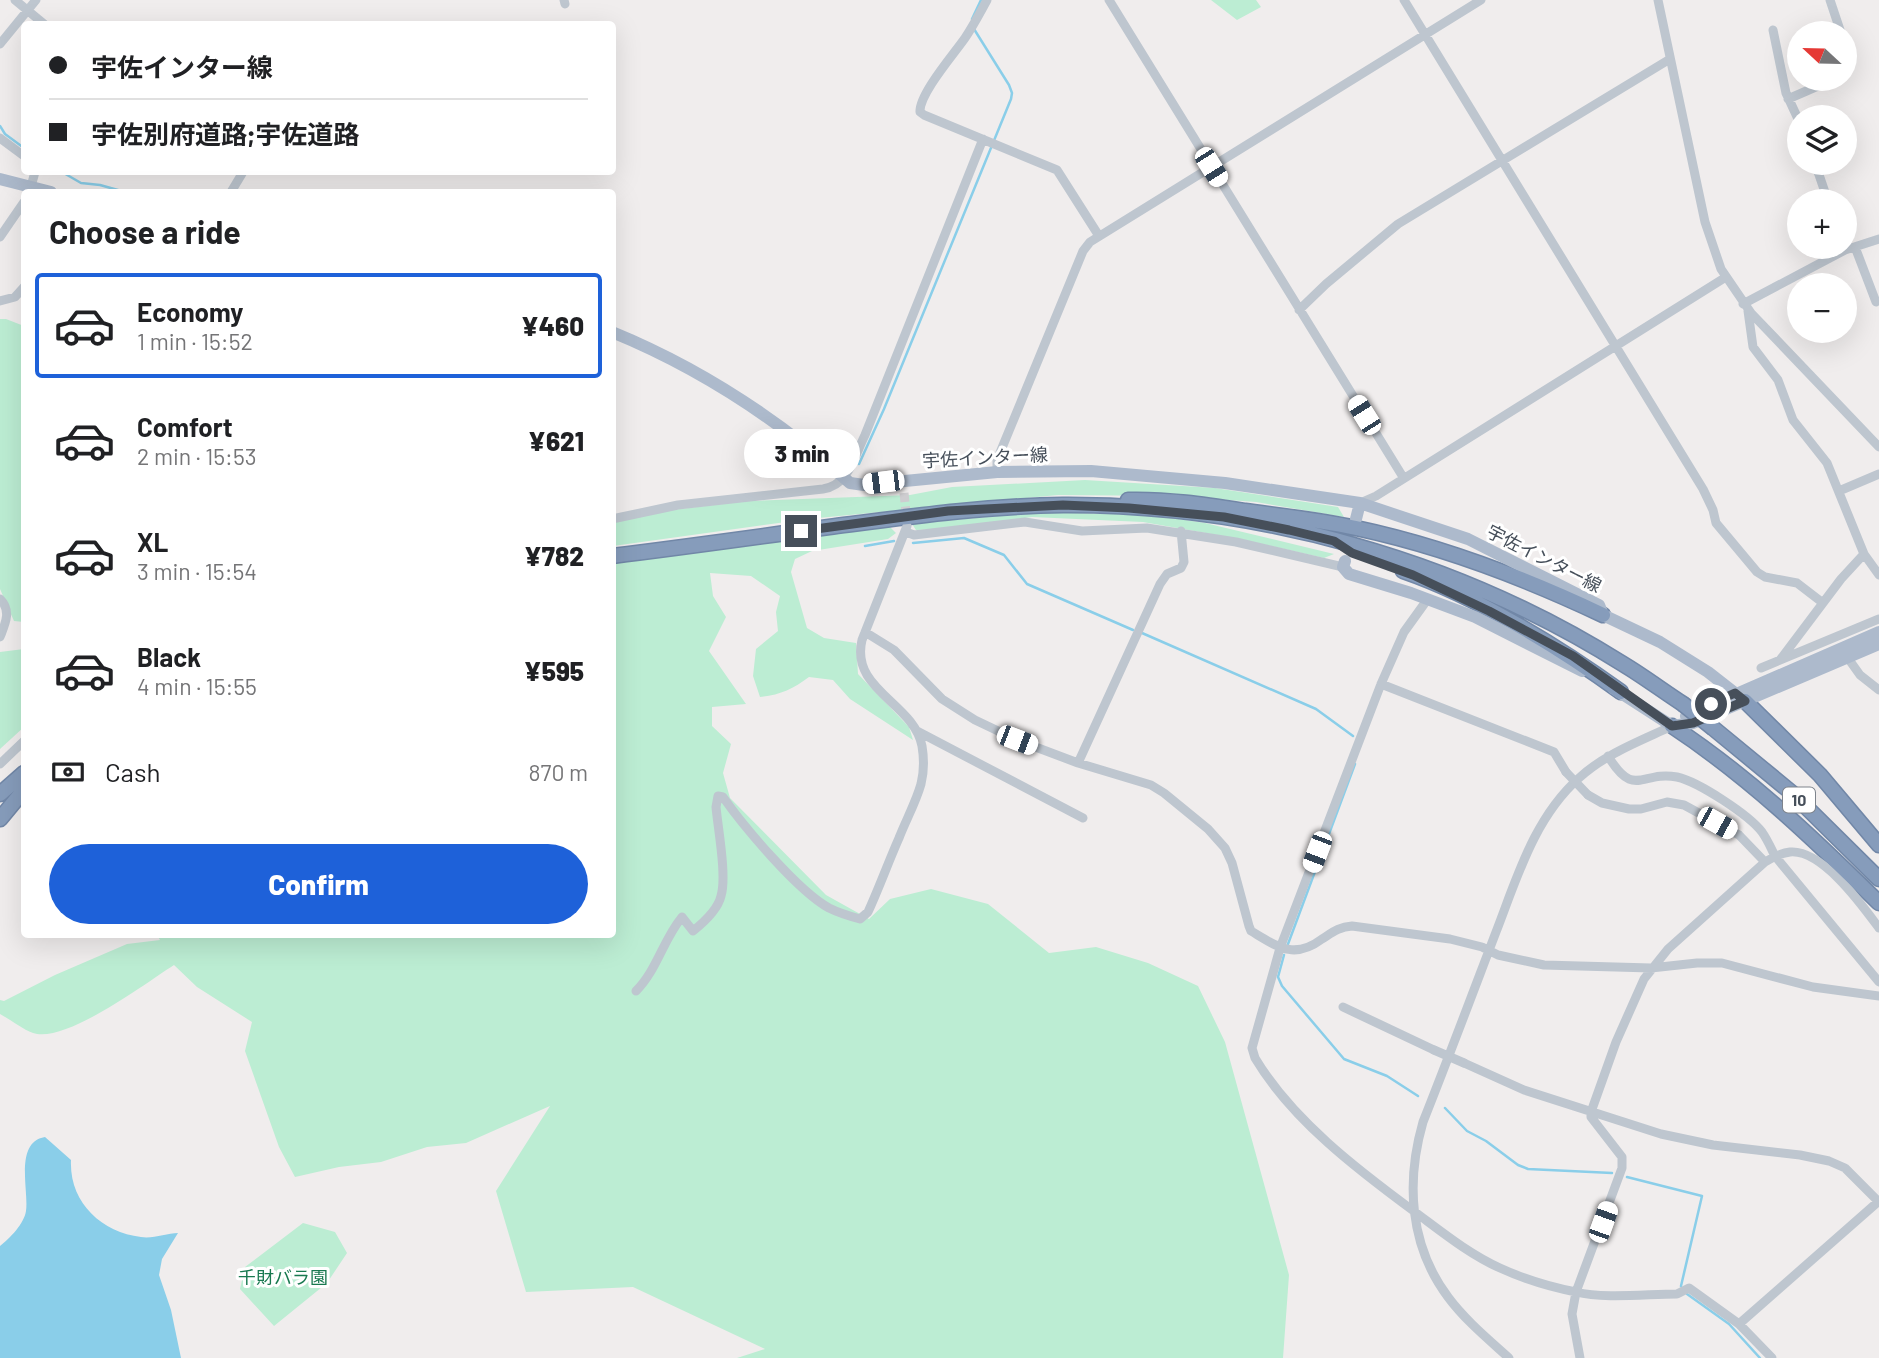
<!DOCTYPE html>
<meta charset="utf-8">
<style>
body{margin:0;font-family:Barlow,"Noto Sans JP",sans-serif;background:#f6f6f6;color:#202124;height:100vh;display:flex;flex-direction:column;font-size:26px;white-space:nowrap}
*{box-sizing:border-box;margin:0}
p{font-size:23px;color:#757577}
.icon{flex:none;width:38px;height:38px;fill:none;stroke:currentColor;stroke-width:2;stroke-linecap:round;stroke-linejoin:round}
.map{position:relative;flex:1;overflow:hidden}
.side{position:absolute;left:21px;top:189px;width:595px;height:749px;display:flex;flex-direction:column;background:#fff;border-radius:7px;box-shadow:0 7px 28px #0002}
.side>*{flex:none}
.top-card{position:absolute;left:21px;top:21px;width:595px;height:154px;border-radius:7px;box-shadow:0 7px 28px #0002;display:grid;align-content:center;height:154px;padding:0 28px;background:#fff}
.needle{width:46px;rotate:292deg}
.buttons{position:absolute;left:1787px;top:21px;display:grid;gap:14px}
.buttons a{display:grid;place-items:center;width:70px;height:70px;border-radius:50%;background:#fff;box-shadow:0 7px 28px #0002;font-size:35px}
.end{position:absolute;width:32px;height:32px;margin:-16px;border:9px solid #464f5a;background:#fff;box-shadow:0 0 0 4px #fff}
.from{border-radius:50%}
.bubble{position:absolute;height:49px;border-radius:24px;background:#fff;box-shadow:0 7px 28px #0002;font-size:23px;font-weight:800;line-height:49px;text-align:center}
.car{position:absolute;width:21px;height:42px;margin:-21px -10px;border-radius:9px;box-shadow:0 0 5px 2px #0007;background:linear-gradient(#fff 24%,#345 0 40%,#fff 0 76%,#345 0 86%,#fff 0)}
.top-card b{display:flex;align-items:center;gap:24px;height:66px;font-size:26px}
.top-card b+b{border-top:2px solid #e0e0e0}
.top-card i{width:18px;height:18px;background:#202124}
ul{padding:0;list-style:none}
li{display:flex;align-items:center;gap:21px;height:105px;margin:0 14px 10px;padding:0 14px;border:4px solid transparent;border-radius:7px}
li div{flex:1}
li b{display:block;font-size:26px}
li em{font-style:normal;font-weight:800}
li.selected{border-color:#1e61d9}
li>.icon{width:63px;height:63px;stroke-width:1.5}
h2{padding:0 28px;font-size:32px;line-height:84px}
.pay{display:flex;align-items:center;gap:18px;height:77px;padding:0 28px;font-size:26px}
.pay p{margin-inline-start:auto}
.button{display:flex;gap:14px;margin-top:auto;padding:14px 28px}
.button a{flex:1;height:80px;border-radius:42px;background:#1e61d9;color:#fff;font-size:28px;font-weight:800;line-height:80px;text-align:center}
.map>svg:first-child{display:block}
.green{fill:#bcedd3}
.water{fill:#8acee9}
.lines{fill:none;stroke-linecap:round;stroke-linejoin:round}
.stream{stroke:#8acee9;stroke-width:2.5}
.minor-tunnel{stroke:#cecdd0;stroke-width:9;stroke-dasharray:9 4.5;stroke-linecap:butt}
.highway-casing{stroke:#7187a7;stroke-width:17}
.minor{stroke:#bec6cf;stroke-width:9}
.major{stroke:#adbacc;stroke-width:12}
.highway{stroke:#869cbb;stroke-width:14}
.highway-bridge-casing{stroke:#7187a7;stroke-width:17;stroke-linecap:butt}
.minor-bridge{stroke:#bec6cf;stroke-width:9}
.highway-bridge{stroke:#869cbb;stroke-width:14}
.route{stroke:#464f5a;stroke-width:9}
.labels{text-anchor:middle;stroke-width:6;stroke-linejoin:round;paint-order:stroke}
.shield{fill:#fff;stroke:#7e848c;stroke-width:2}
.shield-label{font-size:16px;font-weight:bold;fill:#464f5a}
.street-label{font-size:18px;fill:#464f5a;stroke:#fff}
.park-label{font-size:18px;fill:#197950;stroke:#fff}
</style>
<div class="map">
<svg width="1879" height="1358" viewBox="0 0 1879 1358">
<rect width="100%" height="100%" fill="#f0eded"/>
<path class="green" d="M 1211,0 L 1256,0 L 1261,7 L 1237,20 Z
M 0,319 L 6,319 L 24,326 L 24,622 L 14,621 L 0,589 Z
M 1085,480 L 1215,488 L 1338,507 L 1344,517 L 1256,502 L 1173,496 L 1058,495 L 808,519 L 613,546 L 612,517 L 748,501 L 910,495 L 952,487 Z
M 1040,512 L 1152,515 L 1205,523 L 1334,554 L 1324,558 L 1240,539 L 1143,522 L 1032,517 L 944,529 L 916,530 L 912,524 Z
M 890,527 L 896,533 L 888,539 L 812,551 L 795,559 L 791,572 L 807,628 L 824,638 L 856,643 L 858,674 L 909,727 L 913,740 L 850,699 L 833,680 L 809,677 C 793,689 780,695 760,697 L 753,676 L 756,649 L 778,631 L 776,612 L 780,596 L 751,576 L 710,573 L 713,596 L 726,617 L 709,651 L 746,704 L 712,707 L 712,726 L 731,744 L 723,773 L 730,798 L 826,895 L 869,919 L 890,899 L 931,889 L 988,904 L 1049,953 L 1096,947 L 1148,963 L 1198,986 L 1225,1042 L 1289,1275 L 1283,1358 L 737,1358 L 765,1349 L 633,1287 L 526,1292 L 496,1191 L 550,1106 L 466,1143 L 427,1147 L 381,1162 L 339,1167 L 295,1177 L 279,1147 L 245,1051 L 252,1022 L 197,987 L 174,965 C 146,983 65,1044 33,1033 C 22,1029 11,1020 0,1014 L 0,1000 L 4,1001 L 55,975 L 127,944 L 160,940 L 157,935 L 612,934 L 613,563 L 846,531 Z
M 24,649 L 24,727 L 0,749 L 0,652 Z
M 303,1223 L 335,1232 L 347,1253 L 327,1283 L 274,1326 L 240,1289 L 245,1267 Z"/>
<path class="water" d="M 45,1137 L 71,1160 C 69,1202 101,1232 141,1237 C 153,1239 167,1233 178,1233 L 162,1259 L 159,1275 L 171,1310 L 181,1358 L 0,1358 L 0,1246 C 10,1238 24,1224 26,1211 C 29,1191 14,1142 45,1137 Z"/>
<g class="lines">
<path class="stream" d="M 972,19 L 981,0
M 0,126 L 5,134 L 24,148
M 62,172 L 81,183 L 100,185 L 125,192
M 859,464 L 884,409 L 1011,99 L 1012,93 L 1009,85 L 974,29
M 913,543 L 964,538 L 1004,555 L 1027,584 L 1133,630
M 865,546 L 894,541
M 1142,633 L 1316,709 L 1353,736
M 1288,944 L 1355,764
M 1284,955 L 1278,977 L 1282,986 L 1344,1059 L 1387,1076 L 1418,1096
M 1445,1108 L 1467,1131 L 1486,1141 L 1518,1165 L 1528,1169 L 1612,1173
M 1627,1177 L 1702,1196 L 1681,1286
M 1687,1294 L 1729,1324 L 1760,1358"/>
<path class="minor-tunnel" d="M 904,493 L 907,521"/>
<defs>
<path id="highway" d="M 1128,500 C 1168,499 1206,505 1245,511 C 1282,516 1319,520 1356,528 C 1441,546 1525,578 1603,615
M 612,556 C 685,547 757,537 829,527 C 907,517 985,506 1063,505 C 1258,504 1458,560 1623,664 C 1643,676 1663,691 1683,704
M 1403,571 C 1476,596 1559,647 1621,692
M 1745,701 L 1820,775 L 1879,845
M 1672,726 C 1748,776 1814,839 1879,903
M 1713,728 L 1792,793 L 1879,879
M 0,794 L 24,773
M 0,819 L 24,790"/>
</defs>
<use href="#highway" class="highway-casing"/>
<path class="minor" d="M 15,0 L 44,24
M 564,0 L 565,4
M 987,0 C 980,13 973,26 965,38 C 954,54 919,94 920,112 L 924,115 L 1057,170 L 1099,236
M 1109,0 L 1403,477
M 1404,0 L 1703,489 L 1713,510 L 1716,523 L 1757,572 L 1765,577 L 1797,583 L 1823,603
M 1658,0 L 1705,222 L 1721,269 L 1751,313 L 1879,447
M 1830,0 L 1841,33
M 1773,30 L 1786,93 L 1799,121
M 0,44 L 36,0
M 1788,99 L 1834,79
M 0,138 L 24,156
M 1815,163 L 1828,201
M 30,190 L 35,172
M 231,192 L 243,172
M 0,237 L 24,202
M 1855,247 L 1876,302
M 0,301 L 15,297 L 24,287
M 1743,304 L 1845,250 L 1879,239
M 1299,310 L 1326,284 L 1398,224 L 1670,59
M 1748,311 L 1753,347 L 1778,380 L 1793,420 L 1827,463 L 1864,554 L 1879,575
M 997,472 L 997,460 L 1083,251 L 1090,242 L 1481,0
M 1839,491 L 1879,474
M 1360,503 L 1376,496 L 1726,277
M 612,519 L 678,505 L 823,489 C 849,485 854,457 865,435 L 983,139
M 906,532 L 914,535 L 1025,522 L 1082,531 L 1147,528 L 1236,542 L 1343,567
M 0,599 C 12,611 5,624 0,637
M 1427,600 L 1404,632 L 1381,684 L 1280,948 L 1252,1048 L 1255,1058 C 1292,1120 1358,1170 1415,1212 C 1442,1232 1469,1254 1500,1268 C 1524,1279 1550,1287 1576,1292 C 1604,1299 1647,1294 1677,1294 L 1689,1288 L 1739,1324 L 1772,1358
M 865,632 L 894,650 L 942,699 L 975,720 L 1017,740 L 1078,763 L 1151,785 L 1164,793 L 1208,829 L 1225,848 L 1232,863 L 1249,926 L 1251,931 C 1278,947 1294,960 1322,939 C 1333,932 1339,927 1352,926 L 1450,939 L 1482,947 L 1498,955 L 1544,965 L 1651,968 L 1697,963 L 1722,963 L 1813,987 L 1879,996
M 1845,654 L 1860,675 L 1879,690
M 1780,660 L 1841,579 L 1864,554
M 1761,668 L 1879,619
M 1381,684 L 1554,752 L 1566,772
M 917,731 L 1083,818
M 1608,756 C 1635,800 1641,770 1677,777 C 1699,782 1749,815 1762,832 C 1767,839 1771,848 1775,856 L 1879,982
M 1078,763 L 1160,584 L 1167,574 L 1181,568 L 1184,562 L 1181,531
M 0,764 L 24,741
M 1588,795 L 1602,803 L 1629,809 L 1641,809 L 1667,802 L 1684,805 L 1739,835 L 1765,862
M 636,991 C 657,970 663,940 682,917 L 693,931 C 703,923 718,909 721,896 C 727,876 718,829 716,807 L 718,796 L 723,797 C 744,827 798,891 829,908 C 839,913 849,916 860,919 L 868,912 C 879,888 888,863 899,838 C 906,820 916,802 921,784 C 924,772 924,758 922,746 C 914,703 850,690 862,640 L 907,526
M 1343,1007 L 1434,1050
M 1464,1063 L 1524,1090 L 1661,1134 L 1713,1145 L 1800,1155 L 1829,1161 L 1845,1168 L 1879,1202
M 1739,1324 L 1879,1201
M 1509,1358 C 1488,1339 1465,1320 1448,1297 C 1409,1245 1406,1181 1423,1122 C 1448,1059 1472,995 1496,932 C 1517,878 1534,818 1579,778 C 1605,754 1640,741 1672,726
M 1580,1358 L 1572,1314 L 1576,1292 L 1622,1168 L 1622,1157 L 1591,1117 L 1591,1112 L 1616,1042 L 1644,979 L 1668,949 L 1765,862 C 1773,857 1781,853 1790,852 C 1822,849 1862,905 1879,928"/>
<path class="major" d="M 0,179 L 51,192
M 612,332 C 700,368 779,420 850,483 L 864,485 L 997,472 L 1091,471 L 1225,483 L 1360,503 L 1468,539 L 1599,605 L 1603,615 L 1660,642 L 1708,672 L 1745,701
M 1356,519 L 1360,503
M 1345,561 L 1343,567 L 1349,574 L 1411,593 L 1475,617 L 1582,671
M 1613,688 L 1672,726 L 1693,723 L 1879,644
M 1686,716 L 1879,632"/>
<use href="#highway" class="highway"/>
<defs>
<path id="highway-bridge" d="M 1683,704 L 1713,728"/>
</defs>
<use href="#highway-bridge" class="highway-bridge-casing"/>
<path class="minor-bridge" d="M 1566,772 L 1588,795
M 1434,1050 L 1464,1063"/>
<use href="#highway-bridge" class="highway-bridge"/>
</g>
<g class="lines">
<path class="route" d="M 801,531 L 948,511 L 1063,505 L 1129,508 L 1224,517 L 1289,530 L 1334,541 L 1352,553 L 1413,575 L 1489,611 L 1573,656 L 1672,726 L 1693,723 L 1745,701 L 1735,693 L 1711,704"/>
</g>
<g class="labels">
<rect class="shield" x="1783" y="787.5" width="32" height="25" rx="5"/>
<g class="shield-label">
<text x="1799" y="806">10</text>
</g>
<g class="street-label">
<text transform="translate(985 458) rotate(-3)" y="6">宇佐インター線</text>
<text transform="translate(1544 559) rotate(27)" y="6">宇佐インター線</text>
</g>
<g class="park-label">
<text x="283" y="1284">千財バラ園</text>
</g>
</g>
</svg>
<div class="buttons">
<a><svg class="needle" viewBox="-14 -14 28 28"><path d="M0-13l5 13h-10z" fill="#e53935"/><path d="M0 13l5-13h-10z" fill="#757577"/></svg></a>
<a><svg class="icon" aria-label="layers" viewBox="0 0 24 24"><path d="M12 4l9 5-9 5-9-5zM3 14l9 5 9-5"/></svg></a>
<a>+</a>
<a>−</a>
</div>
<i class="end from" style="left:1711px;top:704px"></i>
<i class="end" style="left:801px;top:531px"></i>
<div class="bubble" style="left:744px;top:429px;width:116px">3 min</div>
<i class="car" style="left:1211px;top:167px;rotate:148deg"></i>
<i class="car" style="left:1364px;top:415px;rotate:328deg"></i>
<i class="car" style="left:883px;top:482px;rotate:263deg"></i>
<i class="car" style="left:1017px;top:740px;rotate:111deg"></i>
<i class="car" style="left:1717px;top:823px;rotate:119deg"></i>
<i class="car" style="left:1317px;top:852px;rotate:201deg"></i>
<i class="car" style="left:1603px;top:1222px;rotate:20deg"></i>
<div class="top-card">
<b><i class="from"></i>宇佐インター線</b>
<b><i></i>宇佐別府道路;宇佐道路</b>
</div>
<section class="side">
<h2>Choose a ride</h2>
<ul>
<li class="selected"><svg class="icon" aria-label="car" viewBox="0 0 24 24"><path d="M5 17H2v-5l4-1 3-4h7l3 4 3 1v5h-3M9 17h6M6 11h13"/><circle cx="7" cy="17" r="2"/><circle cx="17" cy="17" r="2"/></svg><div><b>Economy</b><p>1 min · 15:52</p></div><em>¥460</em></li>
<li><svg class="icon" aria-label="car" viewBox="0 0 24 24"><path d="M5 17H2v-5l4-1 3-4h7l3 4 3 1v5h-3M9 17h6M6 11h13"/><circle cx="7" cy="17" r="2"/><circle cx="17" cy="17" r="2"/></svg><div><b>Comfort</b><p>2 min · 15:53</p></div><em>¥621</em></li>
<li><svg class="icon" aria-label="car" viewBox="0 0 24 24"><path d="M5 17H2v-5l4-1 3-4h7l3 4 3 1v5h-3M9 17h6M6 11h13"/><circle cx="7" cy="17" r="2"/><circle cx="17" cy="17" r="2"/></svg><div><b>XL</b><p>3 min · 15:54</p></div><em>¥782</em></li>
<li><svg class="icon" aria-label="car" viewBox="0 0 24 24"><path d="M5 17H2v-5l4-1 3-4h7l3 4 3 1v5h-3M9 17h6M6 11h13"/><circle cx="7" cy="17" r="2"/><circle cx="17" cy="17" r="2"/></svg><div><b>Black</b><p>4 min · 15:55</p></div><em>¥595</em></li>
</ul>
<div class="pay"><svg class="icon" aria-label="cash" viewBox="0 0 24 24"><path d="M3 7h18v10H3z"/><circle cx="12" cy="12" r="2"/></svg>Cash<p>870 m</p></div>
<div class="button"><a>Confirm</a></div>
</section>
</div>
